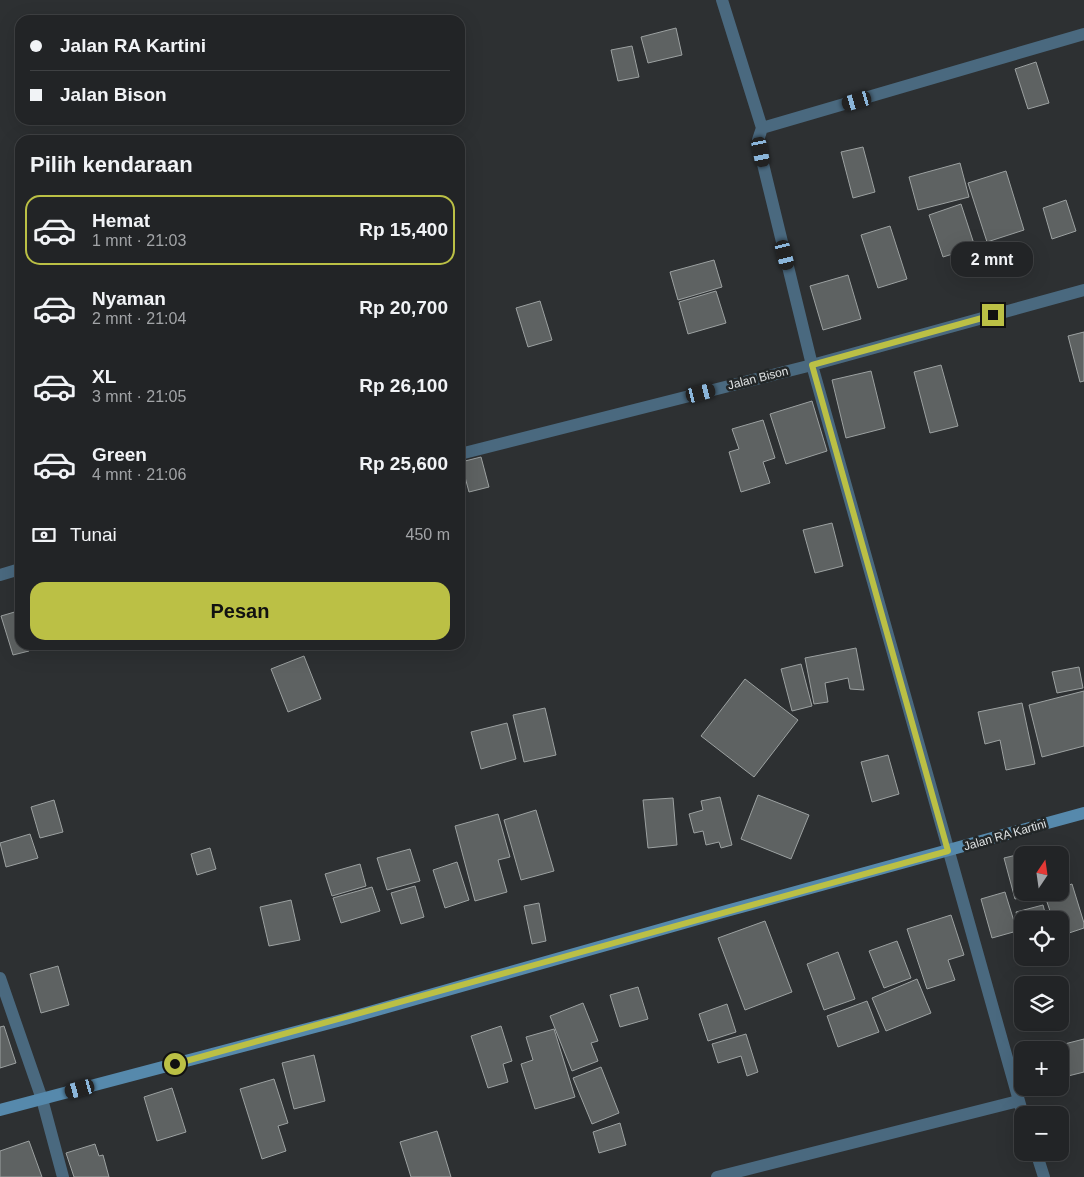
<!DOCTYPE html>
<html lang="id">
<meta charset="utf-8">
<style>
body{margin:0;font-family:Helvetica,sans-serif;background:#2e3032;color:#f1f3f6;height:100vh;display:flex;flex-direction:column;font-size:19px;white-space:nowrap}
*{box-sizing:border-box;margin:0}
p{font-size:16px;color:#a2a4a7}
.icon{flex:none;width:28px;height:28px;fill:none;stroke:currentColor;stroke-width:2;stroke-linecap:round;stroke-linejoin:round}
.map{position:relative;flex:1;overflow:hidden}
.panel{position:absolute;left:15px;top:135px;width:450px;height:515px;display:flex;flex-direction:column;background:#222426;border-radius:15px;box-shadow:0 5px 20px #0002,0 0 0 1px #3f4143}
.panel>*{flex:none}
.hud{position:absolute;left:15px;top:15px;width:450px;height:110px;border-radius:15px;box-shadow:0 5px 20px #0002,0 0 0 1px #3f4143;display:grid;align-content:center;height:110px;padding:0 15px;background:#222426}
.needle{width:32px;rotate:13deg}
.buttons{position:absolute;left:1014px;top:846px;display:grid;gap:10px}
.buttons a{display:grid;place-items:center;width:55px;height:55px;border-radius:10px;background:#222426;box-shadow:0 5px 20px #0002,0 0 0 1px #3f4143;font-size:25px}
.end{position:absolute;width:22px;height:22px;margin:-11px;border:6px solid #bbc045;background:#111;box-shadow:0 0 0 2px #111}
.from{border-radius:50%}
.bubble{position:absolute;height:35px;border-radius:15px;background:#222426;box-shadow:0 5px 20px #0002,0 0 0 1px #3f4143;font-size:16px;font-weight:600;line-height:35px;text-align:center}
.car{position:absolute;width:15px;height:30px;margin:-15px -8px;border-radius:6px;box-shadow:0 0 4px 1px #0007;background:linear-gradient(#222 24%,#8ab4d8 0 40%,#222 0 76%,#8ab4d8 0 86%,#222 0)}
.hud b{display:flex;align-items:center;gap:18px;height:48px;font-size:19px}
.hud b+b{border-top:1px solid #3f4143}
.hud i{width:12px;height:12px;background:#f1f3f6}
ul{padding:0;list-style:none}
li{display:flex;align-items:center;gap:15px;height:70px;margin:0 10px 8px;padding:0 5px;border:2px solid transparent;border-radius:15px}
li div{flex:1}
li b{display:block;font-size:19px}
li em{font-style:normal;font-weight:600}
li.on{border-color:#bbc045}
li>.icon{width:45px;height:45px;stroke-width:1.5}
h2{padding:0 15px;font-size:22px;line-height:60px}
.pay{display:flex;align-items:center;gap:12px;height:55px;padding:0 15px;font-size:19px}
.pay p{margin-inline-start:auto}
.action{display:flex;gap:10px;margin-top:auto;padding:10px 15px}
.action a{flex:1;height:58px;border-radius:15px;background:#bbc045;color:#111;font-size:20px;font-weight:600;line-height:58px;text-align:center}
.map>svg:first-child{display:block}
.building{fill:#5e6262;stroke:#9ca1a1}
.lines{fill:none;stroke-linecap:round;stroke-linejoin:round}
.minor{stroke:#4a697f;stroke-width:12}
.secondary{stroke:#5689ac;stroke-width:12}
.route{stroke:#bbc045;stroke-width:6}
.labels{text-anchor:middle;stroke-width:5;stroke-linejoin:round;paint-order:stroke}
.street-label{font-size:12px;fill:#dfe2e3;stroke:#232728}
</style>
<div class="map">
<svg width="1084" height="1177" viewBox="0 0 1084 1177">
<rect width="100%" height="100%" fill="#2d3032"/>
<path class="building" d="M 676,28 L 682,55 L 648,63 L 641,37 Z
M 632,46 L 639,77 L 618,81 L 611,50 Z
M 1036,62 L 1049,103 L 1028,109 L 1015,69 Z
M 863,147 L 875,192 L 853,198 L 841,152 Z
M 960,163 L 969,197 L 918,210 L 909,177 Z
M 1006,171 L 1024,230 L 987,242 L 968,183 Z
M 1066,200 L 1076,231 L 1052,239 L 1043,208 Z
M 961,204 L 975,247 L 943,257 L 929,215 Z
M 890,226 L 907,279 L 878,288 L 861,235 Z
M 714,260 L 722,287 L 678,300 L 670,272 Z
M 848,275 L 861,319 L 823,330 L 810,286 Z
M 716,291 L 726,323 L 688,334 L 679,302 Z
M 540,301 L 552,340 L 528,347 L 516,308 Z
M 1084,332 L 1084,381 L 1080,382 L 1068,336 Z
M 941,365 L 958,426 L 930,433 L 914,372 Z
M 871,371 L 885,428 L 846,438 L 832,380 Z
M 812,401 L 827,451 L 786,464 L 770,414 Z
M 763,420 L 775,458 L 763,462 L 770,483 L 741,492 L 729,452 L 739,449 L 732,429 Z
M 481,457 L 489,487 L 469,492 L 461,462 Z
M 832,523 L 843,566 L 815,573 L 803,530 Z
M 18,611 L 20,620 L 20,645 L 27,645 L 29,651 L 13,655 L 1,616 Z
M 856,648 L 864,690 L 850,689 L 848,678 L 825,683 L 828,702 L 814,704 L 805,658 Z
M 304,656 L 321,699 L 288,712 L 271,669 Z
M 801,664 L 812,706 L 792,711 L 781,669 Z
M 1079,667 L 1083,688 L 1057,693 L 1052,672 Z
M 745,679 L 798,720 L 754,777 L 701,736 Z
M 1084,691 L 1084,746 L 1042,757 L 1029,705 Z
M 1022,703 L 1035,764 L 1006,770 L 1000,740 L 985,744 L 978,712 Z
M 545,708 L 556,755 L 524,762 L 513,715 Z
M 507,723 L 516,759 L 481,769 L 471,732 Z
M 888,755 L 899,794 L 872,802 L 861,762 Z
M 758,795 L 809,815 L 791,859 L 741,839 Z
M 720,797 L 732,845 L 721,848 L 719,842 L 706,845 L 703,831 L 694,833 L 689,814 L 703,810 L 701,801 Z
M 673,798 L 677,845 L 648,848 L 643,800 Z
M 54,800 L 63,832 L 40,838 L 31,807 Z
M 536,810 L 554,871 L 521,880 L 504,820 Z
M 498,814 L 510,857 L 498,860 L 507,892 L 475,901 L 455,826 Z
M 30,834 L 38,858 L 6,867 L 0,843 Z
M 210,848 L 216,869 L 197,875 L 191,854 Z
M 410,849 L 420,881 L 387,890 L 377,858 Z
M 1029,852 L 1029,855 L 1022,855 L 1022,892 L 1040,893 L 1015,899 L 1004,858 Z
M 457,862 L 469,900 L 445,908 L 433,870 Z
M 360,864 L 366,886 L 332,896 L 325,874 Z
M 1072,884 L 1084,923 L 1084,928 L 1060,936 L 1060,920 L 1053,920 L 1044,893 L 1060,892 L 1060,888 Z
M 415,886 L 424,917 L 401,924 L 391,893 Z
M 372,887 L 380,911 L 341,923 L 333,898 Z
M 1005,892 L 1017,931 L 992,938 L 981,899 Z
M 291,900 L 300,940 L 269,946 L 260,907 Z
M 539,903 L 546,941 L 532,944 L 524,906 Z
M 1043,905 L 1047,920 L 1022,920 L 1022,935 L 1016,912 Z
M 951,915 L 964,955 L 948,960 L 955,980 L 927,989 L 907,929 Z
M 765,921 L 792,992 L 745,1010 L 718,938 Z
M 897,941 L 911,978 L 884,988 L 869,951 Z
M 838,952 L 855,999 L 824,1010 L 807,964 Z
M 58,966 L 69,1005 L 41,1013 L 30,974 Z
M 917,979 L 931,1013 L 886,1031 L 872,998 Z
M 638,987 L 648,1019 L 620,1027 L 610,995 Z
M 867,1001 L 879,1032 L 838,1047 L 827,1016 Z
M 583,1003 L 598,1041 L 591,1043 L 598,1061 L 572,1071 L 550,1016 Z
M 727,1004 L 736,1032 L 708,1041 L 699,1014 Z
M 4,1026 L 16,1063 L 0,1068 L 0,1027 Z
M 501,1026 L 512,1061 L 503,1064 L 508,1082 L 488,1088 L 471,1036 Z
M 554,1029 L 575,1097 L 535,1109 L 521,1064 L 533,1060 L 526,1037 Z
M 746,1034 L 758,1072 L 747,1076 L 741,1056 L 718,1063 L 712,1044 Z
M 1084,1039 L 1084,1072 L 1060,1078 L 1060,1050 L 1041,1050 Z
M 314,1055 L 325,1101 L 294,1109 L 282,1063 Z
M 601,1067 L 619,1113 L 592,1124 L 573,1078 Z
M 274,1079 L 288,1123 L 278,1126 L 286,1151 L 262,1159 L 240,1089 Z
M 172,1088 L 186,1132 L 157,1141 L 144,1097 Z
M 620,1123 L 626,1145 L 599,1153 L 593,1132 Z
M 437,1131 L 451,1177 L 411,1177 L 400,1142 Z
M 29,1141 L 42,1177 L 0,1177 L 0,1151 Z
M 95,1144 L 99,1156 L 103,1155 L 109,1177 L 74,1177 L 66,1153 Z"/>
<g class="lines">
<path class="minor" d="M 722,0 L 762,128 L 758,140 L 763,164 L 812,365 L 1023,1115
M 762,128 L 1084,34
M 460,454 L 812,365 L 1084,290
M 0,575 L 20,569
M 0,978 L 42,1099 L 63,1177
M 1036,1152 L 1044,1177
M 717,1177 L 1018,1101"/>
<path class="secondary" d="M 0,1110 L 345,1019 L 719,913 L 1084,813"/>
</g>
<g class="lines">
<path class="route" d="M 175,1064 C 433,995 690,922 948,851 L 812,365 L 993,315"/>
</g>
<g class="labels">
<g class="street-label">
<text transform="translate(758 378) rotate(-14)" y="4">Jalan Bison</text>
<text transform="translate(1005 835) rotate(-16)" y="4">Jalan RA Kartini</text>
</g>
</g>
</svg>
<div class="buttons">
<a><svg class="needle" viewBox="-14 -14 28 28"><path d="M0-13l5 13h-10z" fill="#e53935"/><path d="M0 13l5-13h-10z" fill="#a2a4a7"/></svg></a>
<a><svg class="icon" aria-label="locate" viewBox="0 0 24 24"><circle cx="12" cy="12" r="6"/><path d="M12 2v4M12 18v4M2 12h4M18 12h4"/></svg></a>
<a><svg class="icon" aria-label="layers" viewBox="0 0 24 24"><path d="M12 4l9 5-9 5-9-5zM3 14l9 5 9-5"/></svg></a>
<a>+</a>
<a>−</a>
</div>
<i class="end from" style="left:175px;top:1064px"></i>
<i class="end" style="left:993px;top:315px"></i>
<div class="bubble" style="left:951px;top:242px;width:82px">2 mnt</div>
<i class="car" style="left:857px;top:101px;rotate:254deg"></i>
<i class="car" style="left:761px;top:152px;rotate:169deg"></i>
<i class="car" style="left:785px;top:255px;rotate:166deg"></i>
<i class="car" style="left:701px;top:393px;rotate:76deg"></i>
<i class="car" style="left:80px;top:1089px;rotate:255deg"></i>
<div class="hud">
<b><i class="from"></i>Jalan RA Kartini</b>
<b><i></i>Jalan Bison</b>
</div>
<section class="panel">
<h2>Pilih kendaraan</h2>
<ul>
<li class="on"><svg class="icon" aria-label="car" viewBox="0 0 24 24"><path d="M5 17H2v-5l4-1 3-4h7l3 4 3 1v5h-3M9 17h6M6 11h13"/><circle cx="7" cy="17" r="2"/><circle cx="17" cy="17" r="2"/></svg><div><b>Hemat</b><p>1 mnt · 21:03</p></div><em>Rp 15,400</em></li>
<li><svg class="icon" aria-label="car" viewBox="0 0 24 24"><path d="M5 17H2v-5l4-1 3-4h7l3 4 3 1v5h-3M9 17h6M6 11h13"/><circle cx="7" cy="17" r="2"/><circle cx="17" cy="17" r="2"/></svg><div><b>Nyaman</b><p>2 mnt · 21:04</p></div><em>Rp 20,700</em></li>
<li><svg class="icon" aria-label="car" viewBox="0 0 24 24"><path d="M5 17H2v-5l4-1 3-4h7l3 4 3 1v5h-3M9 17h6M6 11h13"/><circle cx="7" cy="17" r="2"/><circle cx="17" cy="17" r="2"/></svg><div><b>XL</b><p>3 mnt · 21:05</p></div><em>Rp 26,100</em></li>
<li><svg class="icon" aria-label="car" viewBox="0 0 24 24"><path d="M5 17H2v-5l4-1 3-4h7l3 4 3 1v5h-3M9 17h6M6 11h13"/><circle cx="7" cy="17" r="2"/><circle cx="17" cy="17" r="2"/></svg><div><b>Green</b><p>4 mnt · 21:06</p></div><em>Rp 25,600</em></li>
</ul>
<div class="pay"><svg class="icon" aria-label="cash" viewBox="0 0 24 24"><path d="M3 7h18v10H3z"/><circle cx="12" cy="12" r="2"/></svg>Tunai<p>450 m</p></div>
<div class="action"><a>Pesan</a></div>
</section>
</div>
